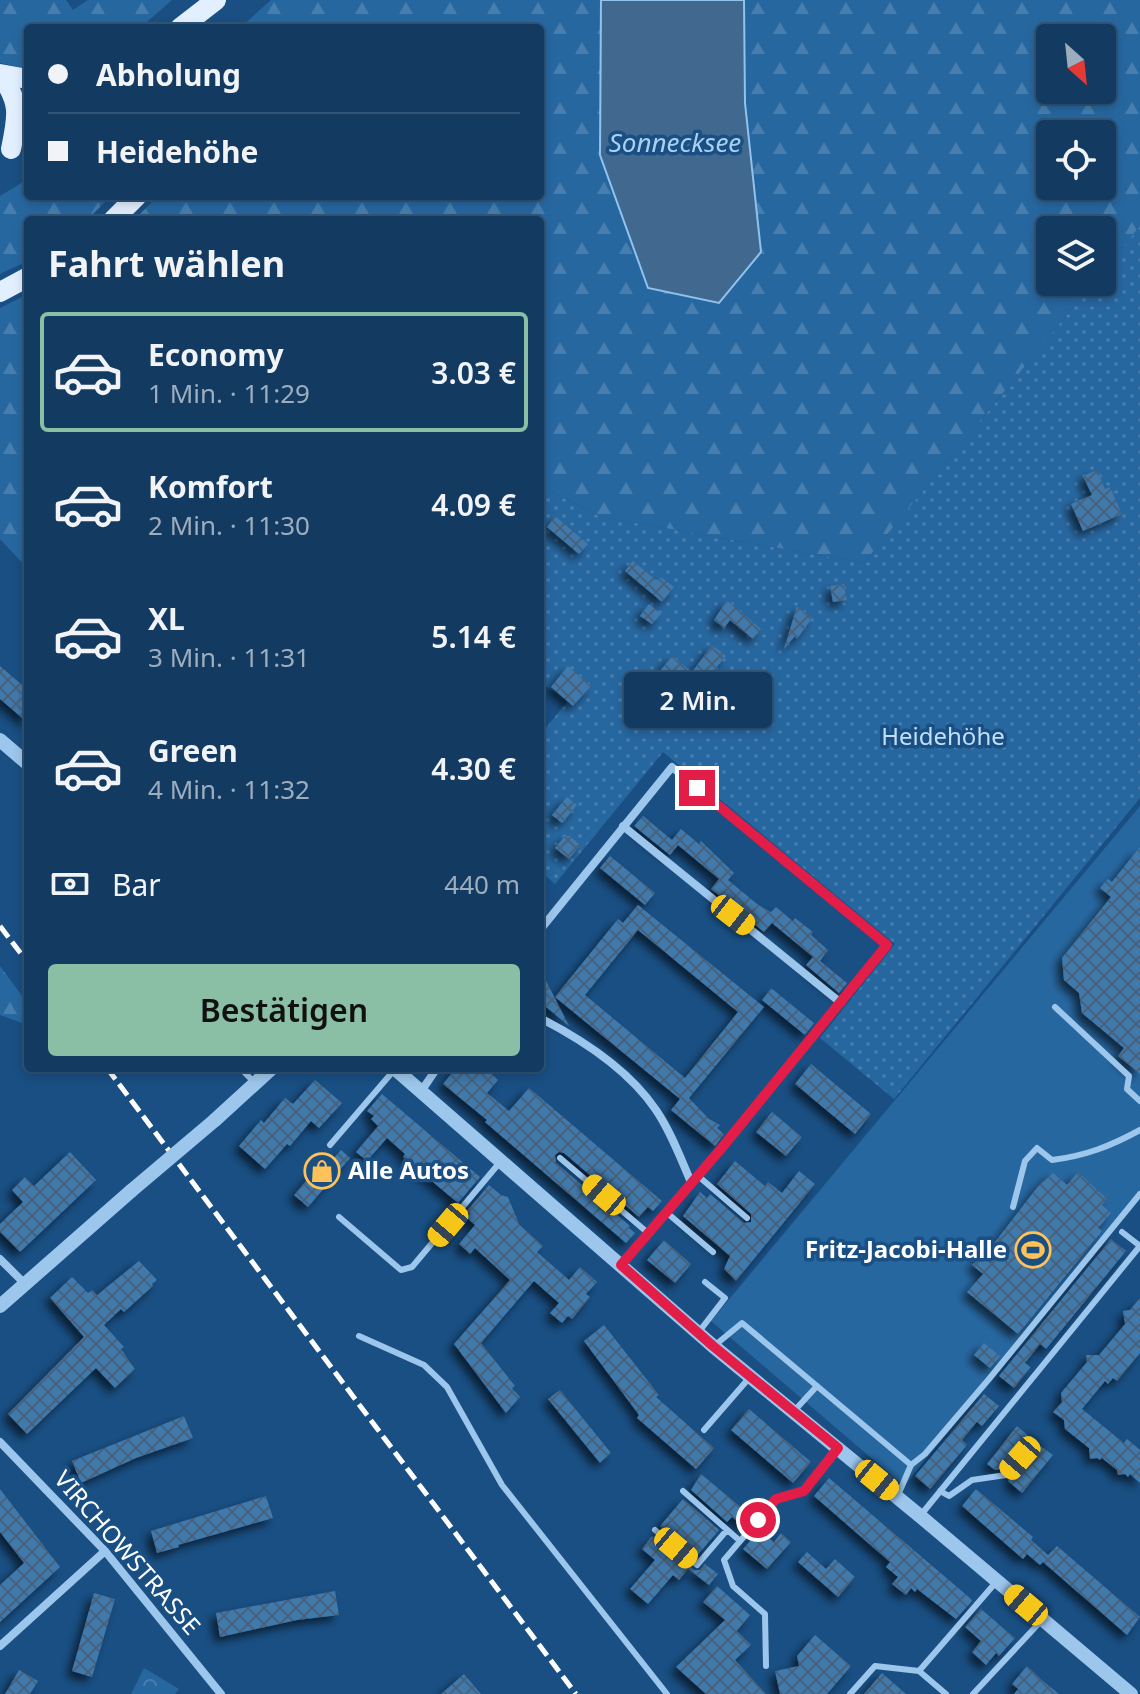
<!DOCTYPE html>
<html lang="de">
<meta charset="utf-8">
<style>
body{margin:0;font-family:"Noto Sans",sans-serif;background:#20466b;color:#f1f3f6;height:100vh;display:flex;flex-direction:column;font-size:30px;white-space:nowrap}
*{box-sizing:border-box;margin:0}
p{font-size:26px;color:#9dadbe}
.icon{flex:none;width:44px;height:44px;fill:none;stroke:currentColor;stroke-width:2;stroke-linecap:round;stroke-linejoin:round}
.map{position:relative;flex:1;overflow:hidden}
.side{position:absolute;left:24px;top:216px;width:520px;height:856px;display:flex;flex-direction:column;background:#133b62;border-radius:8px;box-shadow:0 4px 12px #0003,0 0 0 2px #325577}
.side>*{flex:none}
.top-card{position:absolute;left:24px;top:24px;width:520px;height:176px;border-radius:8px;box-shadow:0 4px 12px #0003,0 0 0 2px #325577;display:grid;align-content:center;height:176px;padding:0 24px;background:#133b62}
.needle{width:52px;rotate:153deg}
.controls{position:absolute;left:1036px;top:24px;display:grid;gap:16px}
.controls a{display:grid;place-items:center;width:80px;height:80px;border-radius:8px;background:#133b62;box-shadow:0 4px 12px #0003,0 0 0 2px #325577;font-size:40px}
.end{position:absolute;width:36px;height:36px;margin:-18px;border:10px solid #e11d48;background:#fff;box-shadow:0 0 0 4px #fff}
.from{border-radius:50%}
.bubble{position:absolute;height:56px;border-radius:8px;background:#133b62;box-shadow:0 4px 12px #0003,0 0 0 2px #325577;font-size:26px;font-weight:600;line-height:56px;text-align:center}
.car{position:absolute;width:24px;height:48px;margin:-24px -12px;border-radius:10px;box-shadow:0 0 6px 2px #0007;background:linear-gradient(#f5c518 24%,#345 0 40%,#f5c518 0 76%,#345 0 86%,#f5c518 0)}
.top-card b{display:flex;align-items:center;gap:28px;height:76px;font-size:30px}
.top-card b+b{border-top:2px solid #325577}
.top-card i{width:20px;height:20px;background:#f1f3f6}
ul{padding:0;list-style:none}
li{display:flex;align-items:center;gap:24px;height:120px;margin:0 16px 12px;padding:0 8px;border:4px solid transparent;border-radius:8px}
li div{flex:1}
li b{display:block;font-size:30px}
li em{font-style:normal;font-weight:600}
li.current{border-color:#8abfa5}
li>.icon{width:72px;height:72px;stroke-width:1.5}
h2{padding:0 24px;font-size:36px;line-height:96px}
.pay{display:flex;align-items:center;gap:20px;height:88px;padding:0 24px;font-size:30px}
.pay p{margin-inline-start:auto}
.action{display:flex;gap:16px;margin-top:auto;padding:16px 24px}
.action a{flex:1;height:92px;border-radius:8px;background:#8abfa5;color:#111;font-size:32px;font-weight:600;line-height:92px;text-align:center}
.map>svg:first-child{display:block}
.forest{fill:url(#forest-firs);fill-rule:evenodd}
.park{fill:url(#park-crowns)}
.garden{fill:url(#garden-dots)}
.pitch{fill:#2767a0}
.water{fill:#416990;stroke:#8fc2ee;stroke-width:2}
.building{fill:url(#building-cross-hatch);fill-rule:evenodd;filter:url(#shadow)}
.lines{fill:none;stroke-linecap:round;stroke-linejoin:round}
.service{stroke:#9dc6ec;stroke-width:6}
.minor{stroke:#9dc6ec;stroke-width:8}
.tertiary{stroke:#9dc6ec;stroke-width:14}
.primary{stroke:#e2efff;stroke-width:20}
.rail{stroke:#fff;stroke-width:5;stroke-dasharray:14 6;stroke-linecap:butt}
.tertiary-bridge{stroke:#9dc6ec;stroke-width:14}
.route{stroke:#e11d48;stroke-width:10}
.labels{text-anchor:middle;stroke-width:7;stroke-linejoin:round;paint-order:stroke}
.park-label{font-size:24px;fill:#c2dff9;stroke:#194f83}
.poi-label{font-size:24px;font-weight:bold;fill:#fff;stroke:#194f83;text-anchor:start}
.street-label{font-size:24px;fill:#fff;stroke:#194f83}
.water-label{font-size:26px;font-style:italic;fill:#a8d0f3;stroke:#194f83}
</style>
<div class="map">
<svg width="1140" height="1694" viewBox="0 0 1140 1694">
<defs>
<pattern id="forest-firs" width="22" height="20" patternUnits="userSpaceOnUse" patternTransform="scale(2)"><rect width="22" height="20" fill="#2767a0"/><path d="M5 1l3.5 6h-7zM16 11l3.5 6h-7z" fill="#477eae"/></pattern>
<pattern id="park-crowns" width="20" height="18" patternUnits="userSpaceOnUse" patternTransform="scale(2)"><rect width="20" height="18" fill="#2767a0"/><path d="M2 6a3 3 0 1 1 6 0M12 15a3 3 0 1 1 6 0" fill="none" stroke="#477eae"/></pattern>
<pattern id="garden-dots" width="8" height="8" patternUnits="userSpaceOnUse" patternTransform="scale(2)"><rect width="8" height="8" fill="#2767a0"/><path d="M2 2h.1M6 6h.1" fill="none" stroke="#477eae" stroke-width="1.8" stroke-linecap="round"/></pattern>
<pattern id="building-cross-hatch" width="8" height="8" patternUnits="userSpaceOnUse" patternTransform="scale(2)"><rect width="8" height="8" fill="#4179ac"/><path d="M0 0l8 8M0 8l8-8" fill="none" stroke="#46627c"/></pattern>
<filter id="shadow"><feDropShadow dx="-5.5" dy="5.5" stdDeviation="4" flood-color="#0009"/></filter>
</defs>
<rect width="100%" height="100%" fill="#194f83"/>
<path class="forest" d="M 0,0 L 66,0 L 73,10 L 88,0 L 172,0 L 140,28 L 28,28 L 28,69 L 0,63 Z
M 271,0 L 601,0 L 600,155 L 745,103 L 744,0 L 1140,0 L 1140,226 L 1102,273 L 1102,230 L 1050,230 L 1050,282 L 1094,282 L 864,563 L 601,517 L 540,486 L 540,220 L 134,220 L 158,196 L 540,196 L 540,28 L 240,28 ZM 1050,38 L 1102,38 L 1102,90 L 1050,90 ZM 1050,134 L 1102,134 L 1102,186 L 1050,186 Z
M 28,179 L 28,196 L 111,196 L 87,220 L 28,220 L 28,261 L 0,274 L 0,196 Z
M 28,294 L 28,569 L 0,539 L 0,308 Z
M 0,966 L 28,1004 L 28,1025 L 0,1015 Z"/>
<path class="park" d="M 144,1668 L 179,1689 L 175,1694 L 131,1694 Z"/>
<path class="garden" d="M 1140,226 L 1140,798 L 894,1099 L 820,1038 L 895,944 L 663,752 L 555,884 L 540,871 L 540,735 L 567,702 L 540,682 L 540,486 L 601,517 L 864,563 L 1094,282 L 1102,282 L 1102,273 Z"/>
<path class="pitch" d="M 1140,806 L 1140,1197 L 904,1486 L 711,1321 Z"/>
<path class="water" d="M 601,0 L 744,0 L 745,103 L 761,252 L 719,303 L 648,288 L 600,155 Z"/>
<path class="building" d="M 1097,470 L 1105,489 L 1110,487 L 1122,514 L 1083,531 L 1071,504 L 1092,495 L 1083,476 Z
M 555,516 L 588,544 L 579,554 L 547,527 Z
M 633,561 L 656,580 L 662,578 L 674,587 L 662,602 L 625,571 Z
M 844,584 L 847,600 L 833,602 L 830,586 Z
M 727,600 L 761,629 L 753,639 L 730,620 L 724,628 L 714,620 Z
M 649,604 L 661,614 L 652,624 L 640,616 Z
M 797,606 L 812,618 L 797,639 L 795,636 L 784,649 Z
M 712,645 L 726,656 L 683,706 L 668,695 L 662,702 L 651,694 L 662,681 L 656,676 L 672,656 L 692,672 Z
M 0,666 L 28,690 L 28,723 L 0,699 Z
M 568,666 L 591,686 L 573,706 L 551,687 Z
M 567,797 L 577,805 L 562,823 L 552,815 Z
M 643,816 L 672,840 L 681,829 L 699,844 L 701,841 L 734,873 L 728,880 L 757,904 L 771,912 L 776,907 L 793,921 L 795,918 L 813,932 L 811,935 L 828,950 L 820,961 L 847,983 L 839,993 L 806,965 L 813,957 L 772,923 L 764,932 L 711,889 L 719,879 L 678,845 L 670,855 L 634,826 Z
M 565,836 L 570,836 L 580,845 L 569,859 L 555,848 Z
M 1140,847 L 1140,1074 L 1118,1056 L 1124,1048 L 1082,1013 L 1079,993 L 1064,980 L 1062,958 L 1111,897 L 1100,888 L 1108,879 L 1112,882 Z
M 610,856 L 655,893 L 645,905 L 600,868 Z
M 638,905 L 764,1007 L 689,1098 L 709,1119 L 720,1125 L 717,1128 L 724,1134 L 715,1146 L 671,1110 L 680,1099 L 555,997 L 618,919 L 623,923 ZM 638,930 L 738,1012 L 685,1078 L 585,995 Z
M 540,969 L 569,1026 L 540,1002 Z
M 771,988 L 814,1023 L 805,1035 L 762,1000 Z
M 811,1064 L 871,1114 L 855,1134 L 795,1084 Z
M 456,1068 L 484,1068 L 492,1074 L 498,1080 L 487,1093 L 509,1111 L 529,1088 L 662,1201 L 653,1211 L 648,1207 L 639,1217 L 564,1153 L 559,1152 L 555,1155 L 556,1163 L 630,1226 L 629,1228 L 635,1233 L 626,1243 L 485,1122 L 487,1120 L 443,1084 Z
M 315,1080 L 342,1103 L 319,1128 L 311,1121 L 290,1146 L 287,1144 L 265,1169 L 239,1146 L 261,1120 L 264,1123 L 285,1098 L 293,1104 Z
M 382,1094 L 480,1177 L 458,1203 L 403,1157 L 405,1154 L 387,1138 L 367,1161 L 356,1152 L 378,1126 L 371,1119 L 374,1116 L 367,1111 Z
M 772,1112 L 802,1137 L 786,1156 L 756,1132 Z
M 341,1150 L 350,1158 L 308,1207 L 294,1195 L 321,1163 L 326,1167 Z
M 70,1152 L 96,1180 L 20,1252 L 0,1232 L 0,1224 L 23,1202 L 12,1190 L 25,1177 L 34,1186 Z
M 735,1161 L 765,1186 L 768,1182 L 782,1193 L 799,1171 L 815,1184 L 736,1281 L 724,1269 L 730,1256 L 683,1216 L 700,1192 L 707,1198 L 710,1194 L 744,1223 L 751,1222 L 751,1214 L 717,1184 Z
M 1078,1172 L 1107,1199 L 1102,1205 L 1111,1213 L 1098,1228 L 1102,1231 L 1018,1334 L 967,1292 L 983,1274 L 972,1265 L 992,1246 L 1039,1185 L 1053,1173 L 1067,1185 Z
M 489,1185 L 501,1195 L 508,1197 L 519,1224 L 543,1246 L 537,1252 L 569,1280 L 580,1267 L 597,1282 L 586,1294 L 590,1297 L 572,1319 L 568,1316 L 562,1323 L 550,1313 L 559,1303 L 534,1281 L 481,1343 L 515,1386 L 512,1388 L 520,1397 L 506,1413 L 454,1344 L 510,1280 L 475,1248 L 470,1254 L 459,1244 L 475,1225 L 467,1218 L 470,1214 L 467,1211 Z
M 1111,1239 L 1126,1251 L 1046,1349 L 1040,1344 L 1025,1363 L 1031,1367 L 1014,1388 L 999,1376 Z
M 664,1240 L 691,1264 L 675,1283 L 647,1260 Z
M 139,1261 L 157,1280 L 152,1284 L 153,1286 L 124,1312 L 121,1309 L 104,1325 L 124,1347 L 121,1349 L 135,1369 L 115,1388 L 96,1368 L 27,1434 L 8,1414 L 84,1337 L 50,1298 L 72,1277 L 88,1293 L 92,1290 L 97,1295 Z
M 1140,1298 L 1140,1353 L 1117,1381 L 1113,1378 L 1108,1384 L 1105,1381 L 1082,1409 L 1124,1443 L 1127,1439 L 1140,1450 L 1140,1483 L 1130,1474 L 1128,1477 L 1125,1474 L 1118,1475 L 1117,1470 L 1102,1458 L 1100,1460 L 1097,1458 L 1090,1459 L 1089,1448 L 1065,1429 L 1064,1420 L 1053,1412 L 1062,1402 L 1061,1393 L 1087,1362 L 1086,1355 L 1099,1355 L 1125,1324 L 1123,1311 L 1130,1310 Z
M 604,1325 L 659,1395 L 656,1397 L 714,1448 L 696,1469 L 637,1418 L 639,1415 L 584,1341 Z
M 984,1343 L 1000,1356 L 990,1368 L 974,1355 Z
M 560,1390 L 611,1453 L 600,1463 L 548,1399 Z
M 984,1394 L 999,1406 L 982,1426 L 977,1422 L 962,1440 L 967,1445 L 930,1489 L 915,1476 Z
M 749,1409 L 811,1462 L 793,1483 L 731,1430 Z
M 184,1416 L 193,1438 L 136,1458 L 81,1483 L 72,1461 Z
M 1017,1426 L 1030,1437 L 1003,1469 L 995,1470 L 987,1464 Z
M 1039,1445 L 1053,1455 L 1022,1493 L 1008,1481 Z
M 701,1474 L 748,1513 L 752,1508 L 757,1512 L 744,1527 L 732,1517 L 727,1522 L 691,1490 Z
M 829,1478 L 970,1598 L 972,1601 L 956,1619 L 917,1589 L 915,1592 L 911,1588 L 906,1595 L 892,1584 L 898,1577 L 886,1567 L 890,1562 L 814,1496 Z
M 0,1489 L 60,1567 L 0,1622 L 0,1585 L 24,1563 L 0,1532 Z
M 976,1489 L 1033,1537 L 1031,1540 L 1048,1555 L 1057,1546 L 1140,1617 L 1127,1635 L 1043,1562 L 1040,1565 L 1027,1554 L 1023,1559 L 962,1506 Z
M 266,1496 L 273,1518 L 178,1545 L 179,1547 L 157,1553 L 151,1531 Z
M 683,1499 L 719,1530 L 696,1557 L 660,1526 Z
M 760,1530 L 774,1542 L 781,1533 L 791,1542 L 767,1569 L 743,1549 Z
M 652,1536 L 694,1570 L 700,1570 L 705,1564 L 718,1574 L 709,1585 L 688,1569 L 679,1580 L 673,1575 L 648,1604 L 630,1589 L 655,1560 L 642,1549 Z
M 807,1552 L 826,1569 L 835,1559 L 855,1577 L 838,1597 L 798,1562 Z
M 717,1586 L 750,1615 L 737,1631 L 751,1645 L 735,1660 L 766,1694 L 706,1694 L 676,1667 L 725,1620 L 703,1602 Z
M 335,1591 L 339,1615 L 297,1620 L 220,1637 L 216,1613 Z
M 94,1593 L 115,1599 L 92,1677 L 72,1671 Z
M 981,1609 L 1015,1638 L 999,1656 L 996,1653 L 986,1665 L 972,1652 L 981,1641 L 965,1627 Z
M 815,1635 L 851,1666 L 827,1694 L 780,1694 L 775,1671 L 799,1666 L 797,1656 Z
M 1027,1666 L 1043,1681 L 1059,1694 L 1014,1694 L 1018,1689 L 1012,1684 Z
M 19,1670 L 38,1681 L 30,1694 L 5,1694 Z
M 882,1673 L 906,1694 L 864,1694 Z
M 464,1674 L 481,1694 L 441,1694 Z"/>
<g class="lines">
<path class="service" d="M 1055,1007 L 1129,1076 L 1127,1089 L 1140,1101
M 240,1068 L 255,1083
M 330,1145 L 395,1069
M 560,1158 L 648,1233
M 697,1175 L 747,1218
M 1013,1207 L 1025,1161 L 1037,1148 L 1052,1160 C 1085,1156 1111,1146 1140,1130
M 666,1212 L 713,1252
M 339,1217 L 401,1270 L 412,1267 L 501,1161
M 698,1333 L 725,1298 L 705,1282
M 359,1336 L 424,1365 L 447,1387 L 502,1485 L 667,1694
M 714,1346 L 742,1323 L 911,1465
M 795,1410 L 817,1386
M 704,1430 L 750,1377
M 683,1491 L 740,1541
M 940,1491 L 949,1496 L 972,1480 L 1006,1475 L 1034,1442
M 898,1495 L 911,1465 L 925,1454 L 989,1379 L 1140,1194
M 920,1516 L 1140,1246 L 1122,1232
M 655,1530 L 697,1565 L 727,1530
M 766,1666 L 765,1614 L 733,1586 L 724,1560 L 776,1499 L 804,1491 L 838,1448
M 919,1671 L 946,1694
M 850,1694 L 875,1666 L 919,1671 L 997,1581
M 973,1694 L 1042,1620"/>
<path class="minor" d="M 623,826 L 841,1003
M 540,930 L 672,767 L 887,945 L 720,1150 L 621,1265
M 540,1018 C 581,1039 629,1070 656,1110 C 671,1132 680,1157 691,1182
M 422,1090 L 437,1068
M 0,1259 L 24,1283
M 0,1442 L 105,1551 L 221,1694
M 0,1646 L 105,1551"/>
<path class="tertiary" d="M 0,740 L 28,764
M 394,1068 L 713,1346 L 920,1516 L 1131,1694
M 215,1120 L 272,1068
M 0,1306 L 131,1191"/>
<path class="primary" d="M 180,28 L 216,0
M 0,74 C 21,103 18,115 11,149
M 0,74 L 28,79
M 113,220 L 137,196
M 0,292 L 28,277"/>
<path class="rail" d="M 0,926 L 28,963
M 107,1068 L 576,1694"/>
<path class="tertiary-bridge" d="M 131,1191 L 215,1120"/>
</g>
<g class="lines">
<path class="route" d="M 697,788 L 887,945 L 720,1150 L 621,1265 L 713,1346 L 838,1448 L 804,1491 L 776,1499 L 758,1520"/>
</g>
<defs>
<symbol id="shop-ring" viewBox="-11 -11 22 22"><circle r="9.5" fill="#194f83" stroke="#ffc258" stroke-width="1.5"/><path d="M-5-2.5h2.3a2.7 3.5 0 0 1 5.4 0H5L5.5 6h-11ZM-1.5-2.5h3a1.5 2.3 0 0 0-3 0Z" fill="#ffc258"/></symbol>
<symbol id="stadium-ring" viewBox="-11 -11 22 22"><circle r="9.5" fill="#194f83" stroke="#ffc258" stroke-width="1.5"/><path d="M0-5a6.5 5 0 1 0 0 10a6.5 5 0 1 0 0-10ZM-3.5-1.8h7v3.6h-7Z" fill="#ffc258"/></symbol>
</defs>
<g fill-rule="evenodd">
<use href="#shop-ring" x="302" y="1151" width="40" height="40"/>
<use href="#stadium-ring" x="1013" y="1230" width="40" height="40"/>
</g>
<g class="labels">
<g class="park-label">
<text x="943" y="745">Heidehöhe</text>
</g>
<g class="poi-label">
<text x="348" y="1179">Alle Autos</text>
<text x="1007" y="1258" text-anchor="end">Fritz-Jacobi-Halle</text>
</g>
<g class="street-label">
<text transform="translate(127 1553) rotate(49)" y="8">VIRCHOWSTRASSE</text>
</g>
<g class="water-label">
<text x="675" y="152">Sonnecksee</text>
</g>
</g>
</svg>
<div class="controls">
<a><svg class="needle" viewBox="-14 -14 28 28"><path d="M0-13l5 13h-10z" fill="#e53935"/><path d="M0 13l5-13h-10z" fill="#9dadbe"/></svg></a>
<a><svg class="icon" aria-label="locate" viewBox="0 0 24 24"><circle cx="12" cy="12" r="6"/><path d="M12 2v4M12 18v4M2 12h4M18 12h4"/></svg></a>
<a><svg class="icon" aria-label="layers" viewBox="0 0 24 24"><path d="M12 4l9 5-9 5-9-5zM3 14l9 5 9-5"/></svg></a>
</div>
<i class="end from" style="left:758px;top:1520px"></i>
<i class="end" style="left:697px;top:788px"></i>
<div class="bubble" style="left:624px;top:672px;width:148px">2 Min.</div>
<i class="car" style="left:733px;top:915px;rotate:128deg"></i>
<i class="car" style="left:604px;top:1195px;rotate:310deg"></i>
<i class="car" style="left:448px;top:1225px;rotate:220deg"></i>
<i class="car" style="left:1020px;top:1458px;rotate:221deg"></i>
<i class="car" style="left:877px;top:1480px;rotate:129deg"></i>
<i class="car" style="left:676px;top:1548px;rotate:130deg"></i>
<i class="car" style="left:1026px;top:1605px;rotate:310deg"></i>
<div class="top-card">
<b><i class="from"></i>Abholung</b>
<b><i></i>Heidehöhe</b>
</div>
<section class="side">
<h2>Fahrt wählen</h2>
<ul>
<li class="current"><svg class="icon" aria-label="car" viewBox="0 0 24 24"><path d="M5 17H2v-5l4-1 3-4h7l3 4 3 1v5h-3M9 17h6M6 11h13"/><circle cx="7" cy="17" r="2"/><circle cx="17" cy="17" r="2"/></svg><div><b>Economy</b><p>1 Min. · 11:29</p></div><em>3.03 €</em></li>
<li><svg class="icon" aria-label="car" viewBox="0 0 24 24"><path d="M5 17H2v-5l4-1 3-4h7l3 4 3 1v5h-3M9 17h6M6 11h13"/><circle cx="7" cy="17" r="2"/><circle cx="17" cy="17" r="2"/></svg><div><b>Komfort</b><p>2 Min. · 11:30</p></div><em>4.09 €</em></li>
<li><svg class="icon" aria-label="car" viewBox="0 0 24 24"><path d="M5 17H2v-5l4-1 3-4h7l3 4 3 1v5h-3M9 17h6M6 11h13"/><circle cx="7" cy="17" r="2"/><circle cx="17" cy="17" r="2"/></svg><div><b>XL</b><p>3 Min. · 11:31</p></div><em>5.14 €</em></li>
<li><svg class="icon" aria-label="car" viewBox="0 0 24 24"><path d="M5 17H2v-5l4-1 3-4h7l3 4 3 1v5h-3M9 17h6M6 11h13"/><circle cx="7" cy="17" r="2"/><circle cx="17" cy="17" r="2"/></svg><div><b>Green</b><p>4 Min. · 11:32</p></div><em>4.30 €</em></li>
</ul>
<div class="pay"><svg class="icon" aria-label="cash" viewBox="0 0 24 24"><path d="M3 7h18v10H3z"/><circle cx="12" cy="12" r="2"/></svg>Bar<p>440 m</p></div>
<div class="action"><a>Bestätigen</a></div>
</section>
</div>
